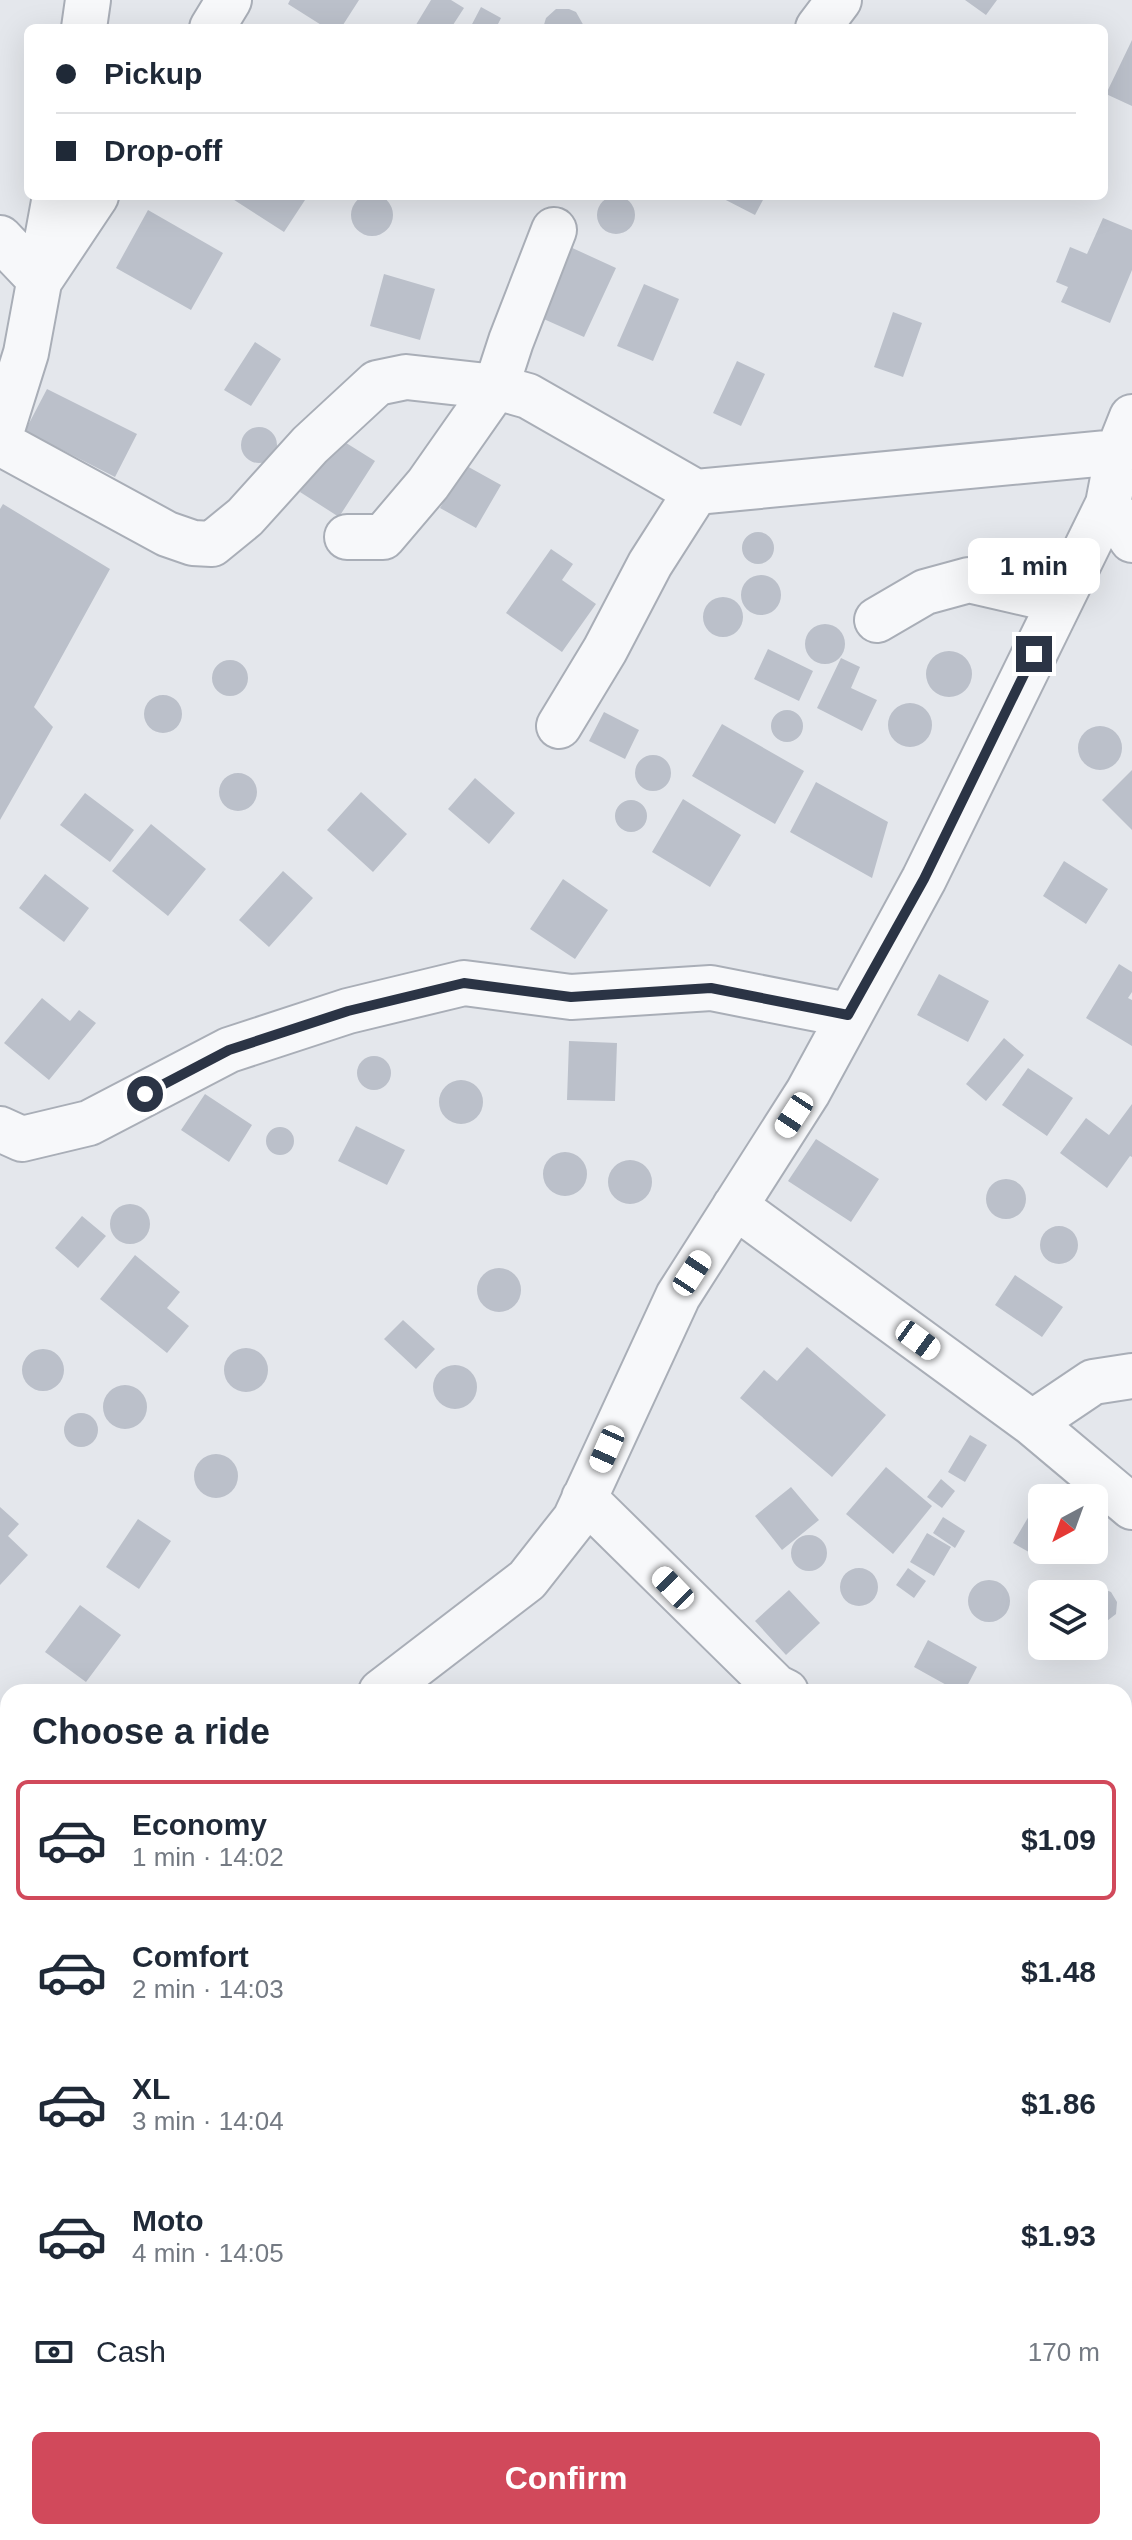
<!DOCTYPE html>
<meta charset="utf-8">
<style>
body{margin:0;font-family:Arial,sans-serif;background:#f2f2f3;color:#1f2937;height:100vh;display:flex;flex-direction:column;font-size:30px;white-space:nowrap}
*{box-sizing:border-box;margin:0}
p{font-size:26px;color:#747a83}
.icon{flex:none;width:44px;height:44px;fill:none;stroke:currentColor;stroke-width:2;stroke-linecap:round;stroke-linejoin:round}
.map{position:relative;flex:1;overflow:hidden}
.drawer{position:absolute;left:0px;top:1684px;width:1132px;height:856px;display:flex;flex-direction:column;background:#fff;border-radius:24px 24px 0 0;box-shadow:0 8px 32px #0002}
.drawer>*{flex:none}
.top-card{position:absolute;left:24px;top:24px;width:1084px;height:176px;border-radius:12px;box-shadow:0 8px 32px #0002;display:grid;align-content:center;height:176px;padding:0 32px;background:#fff}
.needle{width:52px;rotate:221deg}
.controls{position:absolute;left:1028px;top:1484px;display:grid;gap:16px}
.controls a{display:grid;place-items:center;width:80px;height:80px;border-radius:12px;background:#fff;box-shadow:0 8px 32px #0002;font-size:40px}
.end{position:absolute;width:36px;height:36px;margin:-18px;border:10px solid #2b3445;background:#fff;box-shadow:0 0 0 4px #fff}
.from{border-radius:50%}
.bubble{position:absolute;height:56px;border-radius:12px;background:#fff;box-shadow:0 8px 32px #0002;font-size:26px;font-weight:600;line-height:56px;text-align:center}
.car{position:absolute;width:24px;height:48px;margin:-24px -12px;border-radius:10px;box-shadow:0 0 6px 2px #0007;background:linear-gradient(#fff 24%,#345 0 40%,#fff 0 76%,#345 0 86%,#fff 0)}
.top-card b{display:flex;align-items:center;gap:28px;height:76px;font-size:30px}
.top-card b+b{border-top:2px solid #e0e1e3}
.top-card i{width:20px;height:20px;background:#1f2937}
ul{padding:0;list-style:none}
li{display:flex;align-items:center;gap:24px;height:120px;margin:0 16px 12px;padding:0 16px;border:4px solid transparent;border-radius:12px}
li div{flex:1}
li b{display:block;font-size:30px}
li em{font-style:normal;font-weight:600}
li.current{border-color:#d1495b}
li>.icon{width:72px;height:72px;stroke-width:1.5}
h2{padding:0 32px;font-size:36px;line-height:96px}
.pay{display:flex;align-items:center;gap:20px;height:88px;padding:0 32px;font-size:30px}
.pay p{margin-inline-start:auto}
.cta{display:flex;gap:16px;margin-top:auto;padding:16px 32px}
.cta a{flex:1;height:92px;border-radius:12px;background:#d1495b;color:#fff;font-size:32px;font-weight:600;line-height:92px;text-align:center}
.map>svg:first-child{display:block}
.building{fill:#bbc0ca}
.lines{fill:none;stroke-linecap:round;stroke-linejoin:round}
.minor-casing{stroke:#a9aeb7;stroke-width:48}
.minor{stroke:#f7f8fa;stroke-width:44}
.route{stroke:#2b3445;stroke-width:10}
</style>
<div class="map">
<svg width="1132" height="2540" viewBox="0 0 1132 2540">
<rect width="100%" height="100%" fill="#e4e7ec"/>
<path class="building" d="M 290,0 L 359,0 L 341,28 L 326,28 L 288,4 Z
M 431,0 L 451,0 L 464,8 L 451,28 L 414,28 Z
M 965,0 L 997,0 L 986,15 Z
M 481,7 L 501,18 L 496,28 L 470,28 Z
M 556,9 L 569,9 L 576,12 L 585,28 L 543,28 L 546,18 Z
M 1132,40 L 1132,106 L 1106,94 Z
M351 215a21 21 0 1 1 42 0a21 21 0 1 1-42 0Z
M 228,196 L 298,196 L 305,200 L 284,232 Z
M 718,196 L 765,196 L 755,215 Z
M597 215a19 19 0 1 1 38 0a19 19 0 1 1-38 0Z
M 148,210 L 223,253 L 191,310 L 116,268 Z
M 1103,218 L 1132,230 L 1132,270 L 1110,323 L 1061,302 L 1068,287 L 1056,282 L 1070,247 L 1087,254 Z
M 568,246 L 616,268 L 584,337 L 537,316 Z
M 384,274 L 435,289 L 420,340 L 370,326 Z
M 644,284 L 679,299 L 653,361 L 617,346 Z
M 893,312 L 922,323 L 903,377 L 874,367 Z
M 255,342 L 281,359 L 251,406 L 224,390 Z
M 737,361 L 765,374 L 741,426 L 713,413 Z
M 47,389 L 137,434 L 115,477 L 25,431 Z
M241 445a18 18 0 1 1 36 0a18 18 0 1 1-36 0Z
M 335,436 L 375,461 L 339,517 L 300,492 Z
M 465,465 L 501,485 L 476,528 L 440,508 Z
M 3,504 L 110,569 L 34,707 L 53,727 L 0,820 L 0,509 Z
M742 548a16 16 0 1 1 32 0a16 16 0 1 1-32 0Z
M 551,549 L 573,564 L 562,580 L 596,604 L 562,652 L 506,613 Z
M741 595a20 20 0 1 1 40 0a20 20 0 1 1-40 0Z
M703 617a20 20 0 1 1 40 0a20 20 0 1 1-40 0Z
M805 644a20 20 0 1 1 40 0a20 20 0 1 1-40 0Z
M 768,649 L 813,671 L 799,701 L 754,679 Z
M926 674a23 23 0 1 1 46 0a23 23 0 1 1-46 0Z
M 841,658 L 860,667 L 851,688 L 877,700 L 862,731 L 817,708 Z
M212 678a18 18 0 1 1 36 0a18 18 0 1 1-36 0Z
M144 714a19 19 0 1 1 38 0a19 19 0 1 1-38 0Z
M888 725a22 22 0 1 1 44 0a22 22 0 1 1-44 0Z
M771 726a16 16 0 1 1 32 0a16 16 0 1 1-32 0Z
M 604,712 L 639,730 L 625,759 L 589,741 Z
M 722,724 L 804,771 L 775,824 L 692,776 Z
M1078 748a22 22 0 1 1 44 0a22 22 0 1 1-44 0Z
M635 773a18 18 0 1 1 36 0a18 18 0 1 1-36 0Z
M 1132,770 L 1132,830 L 1102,800 Z
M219 792a19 19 0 1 1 38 0a19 19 0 1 1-38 0Z
M 475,778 L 515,813 L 489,844 L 448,809 Z
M 816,782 L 888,822 L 872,878 L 790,832 Z
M 361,792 L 407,834 L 373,872 L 327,830 Z
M 85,793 L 134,830 L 110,862 L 60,825 Z
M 683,799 L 741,835 L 710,887 L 652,852 Z
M615 816a16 16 0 1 1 32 0a16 16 0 1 1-32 0Z
M 151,824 L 206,869 L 168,916 L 112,871 Z
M 1064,861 L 1108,889 L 1086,924 L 1043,896 Z
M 283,871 L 313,898 L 269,947 L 239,920 Z
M 45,874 L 89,908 L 64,942 L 19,908 Z
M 563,879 L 608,910 L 575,959 L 530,929 Z
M 1119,964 L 1132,972 L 1132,992 L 1128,998 L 1132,1000 L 1132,1046 L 1086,1018 Z
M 939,974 L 989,1001 L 968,1042 L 917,1015 Z
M 42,998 L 70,1021 L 79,1010 L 96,1023 L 49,1080 L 4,1043 Z
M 1004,1038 L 1024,1055 L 986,1101 L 966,1084 Z
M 569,1041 L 617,1043 L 615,1101 L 567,1100 Z
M357 1073a17 17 0 1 1 34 0a17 17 0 1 1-34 0Z
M 1028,1068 L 1073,1098 L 1047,1136 L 1002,1105 Z
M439 1102a22 22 0 1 1 44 0a22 22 0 1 1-44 0Z
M 205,1094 L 252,1125 L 229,1162 L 181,1130 Z
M 1132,1104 L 1132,1157 L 1130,1156 L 1107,1188 L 1060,1153 L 1086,1118 L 1109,1135 Z
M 356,1126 L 405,1150 L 387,1185 L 338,1161 Z
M266 1141a14 14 0 1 1 28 0a14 14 0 1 1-28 0Z
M 816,1139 L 879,1179 L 851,1222 L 788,1181 Z
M543 1174a22 22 0 1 1 44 0a22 22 0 1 1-44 0Z
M608 1182a22 22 0 1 1 44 0a22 22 0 1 1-44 0Z
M986 1199a20 20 0 1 1 40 0a20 20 0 1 1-40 0Z
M110 1224a20 20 0 1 1 40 0a20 20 0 1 1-40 0Z
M 82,1216 L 106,1236 L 78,1268 L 55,1248 Z
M1040 1245a19 19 0 1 1 38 0a19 19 0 1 1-38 0Z
M 135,1255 L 180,1292 L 167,1308 L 189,1326 L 167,1353 L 100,1299 Z
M477 1290a22 22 0 1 1 44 0a22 22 0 1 1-44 0Z
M 1015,1275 L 1063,1307 L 1042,1337 L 995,1305 Z
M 403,1320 L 435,1349 L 416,1369 L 384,1339 Z
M 807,1347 L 886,1415 L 832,1477 L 740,1398 L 764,1370 L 777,1381 Z
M224 1370a22 22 0 1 1 44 0a22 22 0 1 1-44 0Z
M22 1370a21 21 0 1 1 42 0a21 21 0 1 1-42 0Z
M433 1387a22 22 0 1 1 44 0a22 22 0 1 1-44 0Z
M103 1407a22 22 0 1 1 44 0a22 22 0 1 1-44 0Z
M64 1430a17 17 0 1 1 34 0a17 17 0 1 1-34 0Z
M 970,1435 L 987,1445 L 965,1482 L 948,1472 Z
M194 1476a22 22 0 1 1 44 0a22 22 0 1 1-44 0Z
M 886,1467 L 932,1506 L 893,1554 L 846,1514 Z
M 941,1479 L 955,1491 L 942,1508 L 927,1497 Z
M 791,1487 L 819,1520 L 782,1550 L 755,1516 Z
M 1042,1494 L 1047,1498 L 1042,1498 L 1042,1550 L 1058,1550 L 1050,1564 L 1013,1543 Z
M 0,1507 L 19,1524 L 8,1536 L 28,1555 L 0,1585 Z
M 943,1517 L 965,1531 L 955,1548 L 933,1533 Z
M 138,1519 L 171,1541 L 139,1589 L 106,1567 Z
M 927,1533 L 951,1547 L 934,1576 L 910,1562 Z
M791 1553a18 18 0 1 1 36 0a18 18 0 1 1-36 0Z
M 908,1568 L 926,1581 L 914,1598 L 896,1585 Z
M840 1587a19 19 0 1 1 38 0a19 19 0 1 1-38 0Z
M968 1601a21 21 0 1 1 42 0a21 21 0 1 1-42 0Z
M 1099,1587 L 1111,1592 L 1117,1602 L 1116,1614 L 1103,1624 L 1094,1623 L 1094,1594 L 1083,1594 Z
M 789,1590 L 820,1623 L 786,1655 L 755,1621 Z
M 80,1605 L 121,1635 L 86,1682 L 45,1652 Z
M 928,1640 L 977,1667 L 964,1692 L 959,1692 L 914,1667 Z
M 0,1745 L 8,1750 L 8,1781 L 0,1792 Z
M 1132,1745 L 1132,1786 L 1124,1783 L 1124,1748 Z
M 1124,1813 L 1132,1819 L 1132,1859 L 1124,1853 Z
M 0,2163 L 8,2170 L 8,2225 L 0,2218 Z
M 1132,2206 L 1132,2235 L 1124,2225 L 1125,2214 Z
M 8,2278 L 8,2324 L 0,2318 L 0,2288 Z
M 0,2457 L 6,2465 L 8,2473 L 7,2480 L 0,2491 Z
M 1032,2532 L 1060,2532 L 1066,2540 L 1025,2540 Z"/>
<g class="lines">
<defs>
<path id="minor" d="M 84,28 L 88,0
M 212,28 L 229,0
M 818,28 L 839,0
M 0,238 L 40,280 L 96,196
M 0,436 L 26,353 L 55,196
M 0,443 L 167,534 L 193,543 L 212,544 L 245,517 L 310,445 L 377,383 L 406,377 L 496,387 L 511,341 L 554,230
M 1108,504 L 1132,540
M 347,537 L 383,537 L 428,484 L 496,387 L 528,396 L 696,492
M 877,620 L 925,592 L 969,580 L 1060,601
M 559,726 L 605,650 L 650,564 L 696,492 L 1118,452
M 0,1129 L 22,1139 L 89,1123 L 229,1050 L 348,1011 L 464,983 L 571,997 L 711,988 L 848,1015
M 735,1206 L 1032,1423 L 1132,1507
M 1032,1423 L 1093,1382 L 1132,1376
M 584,1498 L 776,1687 L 786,1692
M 381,1692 L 527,1580 L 575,1519 L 678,1296 L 808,1092 L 924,879 L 1108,504 L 1118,452 L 1132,417
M 0,1906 L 8,1905
M 0,2101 L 8,2090
M 1124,2158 L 1132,2148
M 116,2540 L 124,2532
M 634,2540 L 639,2532
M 910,2540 L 914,2532"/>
</defs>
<use href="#minor" class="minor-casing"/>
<use href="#minor" class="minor"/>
</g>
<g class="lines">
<path class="route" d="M 145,1094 L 229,1050 L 348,1011 L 464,983 L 571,997 L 711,988 L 848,1015 L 924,879 L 1034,654"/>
</g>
</svg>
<div class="controls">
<a><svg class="needle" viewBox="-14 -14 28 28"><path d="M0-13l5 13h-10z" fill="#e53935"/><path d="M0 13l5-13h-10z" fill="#747a83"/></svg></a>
<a><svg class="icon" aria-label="layers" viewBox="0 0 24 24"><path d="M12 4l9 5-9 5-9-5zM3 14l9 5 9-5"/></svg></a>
</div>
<i class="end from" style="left:145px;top:1094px"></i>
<i class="end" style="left:1034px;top:654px"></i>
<div class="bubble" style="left:968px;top:538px;width:132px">1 min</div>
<i class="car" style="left:794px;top:1115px;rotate:213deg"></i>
<i class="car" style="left:692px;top:1273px;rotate:33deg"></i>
<i class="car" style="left:918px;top:1340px;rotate:126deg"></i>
<i class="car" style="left:607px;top:1449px;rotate:204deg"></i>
<i class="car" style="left:673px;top:1588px;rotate:316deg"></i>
<div class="top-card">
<b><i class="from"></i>Pickup</b>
<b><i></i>Drop-off</b>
</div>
<section class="drawer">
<h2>Choose a ride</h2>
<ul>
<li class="current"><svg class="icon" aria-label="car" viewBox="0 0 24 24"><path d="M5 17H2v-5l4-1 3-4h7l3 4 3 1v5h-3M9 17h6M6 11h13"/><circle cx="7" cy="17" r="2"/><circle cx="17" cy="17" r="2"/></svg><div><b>Economy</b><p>1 min · 14:02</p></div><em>$1.09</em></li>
<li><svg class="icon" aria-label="car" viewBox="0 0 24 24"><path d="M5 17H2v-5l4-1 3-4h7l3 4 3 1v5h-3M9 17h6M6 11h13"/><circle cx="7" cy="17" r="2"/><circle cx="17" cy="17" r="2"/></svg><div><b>Comfort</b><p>2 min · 14:03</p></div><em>$1.48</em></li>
<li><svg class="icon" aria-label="car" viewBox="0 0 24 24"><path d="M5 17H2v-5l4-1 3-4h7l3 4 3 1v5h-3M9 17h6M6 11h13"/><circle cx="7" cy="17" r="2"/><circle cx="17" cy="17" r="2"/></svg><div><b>XL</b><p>3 min · 14:04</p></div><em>$1.86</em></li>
<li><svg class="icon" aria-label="car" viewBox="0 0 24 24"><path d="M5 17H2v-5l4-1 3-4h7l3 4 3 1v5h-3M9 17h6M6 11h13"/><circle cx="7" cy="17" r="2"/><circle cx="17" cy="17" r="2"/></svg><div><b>Moto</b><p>4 min · 14:05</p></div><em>$1.93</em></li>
</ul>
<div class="pay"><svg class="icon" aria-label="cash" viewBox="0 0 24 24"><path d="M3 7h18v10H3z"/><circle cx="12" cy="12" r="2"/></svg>Cash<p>170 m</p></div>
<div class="cta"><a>Confirm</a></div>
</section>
</div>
